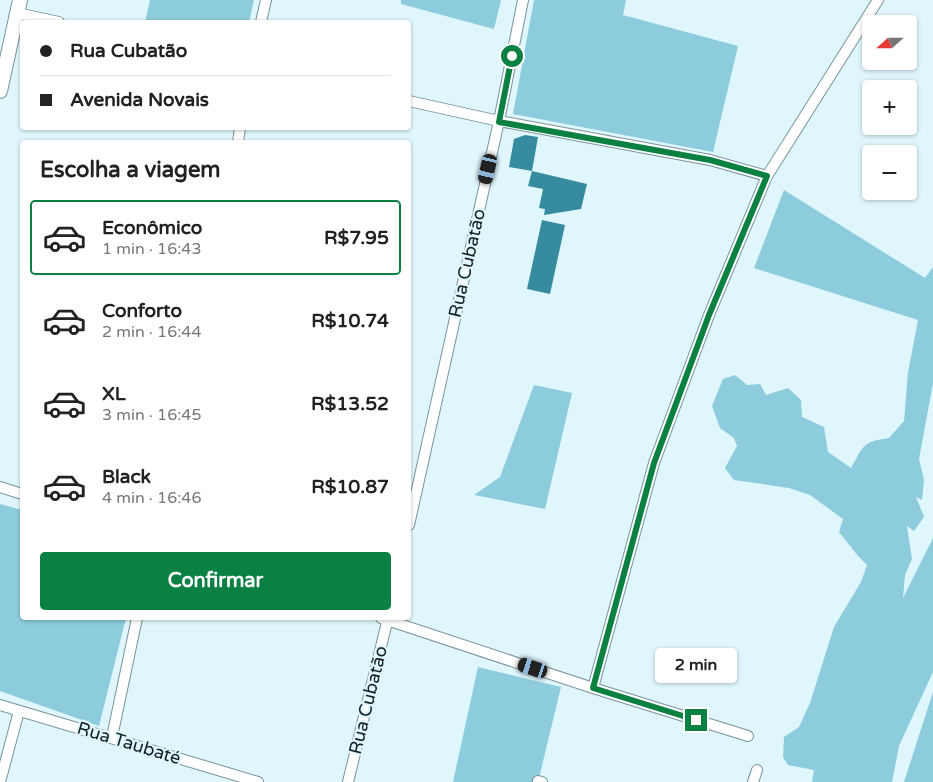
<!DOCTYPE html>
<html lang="pt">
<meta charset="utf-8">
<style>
body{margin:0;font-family:"Varela Round",sans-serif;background:#f6f6f6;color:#222;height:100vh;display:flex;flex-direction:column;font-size:19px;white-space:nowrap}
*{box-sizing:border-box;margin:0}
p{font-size:16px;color:#767676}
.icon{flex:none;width:28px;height:28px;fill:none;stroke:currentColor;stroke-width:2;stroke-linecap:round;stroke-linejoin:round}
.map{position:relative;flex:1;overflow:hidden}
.panel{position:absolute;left:20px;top:140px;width:391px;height:480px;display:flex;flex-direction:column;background:#fff;border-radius:5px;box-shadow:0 1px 4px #0004}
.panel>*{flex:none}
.guide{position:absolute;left:20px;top:20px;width:391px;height:110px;border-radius:5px;box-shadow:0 1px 4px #0004;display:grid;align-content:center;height:110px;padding:0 20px;background:#fff}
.needle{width:32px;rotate:249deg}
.buttons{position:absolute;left:862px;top:15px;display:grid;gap:10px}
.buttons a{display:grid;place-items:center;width:55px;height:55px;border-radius:5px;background:#fff;box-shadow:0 1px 4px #0004;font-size:25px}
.end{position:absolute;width:22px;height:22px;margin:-11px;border:6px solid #0b8043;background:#fff;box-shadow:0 0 0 2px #fff}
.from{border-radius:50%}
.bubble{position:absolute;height:35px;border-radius:5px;background:#fff;box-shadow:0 1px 4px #0004;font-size:16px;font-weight:700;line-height:35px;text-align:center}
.car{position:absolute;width:15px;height:30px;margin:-15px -8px;border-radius:6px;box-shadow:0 0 4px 1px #0007;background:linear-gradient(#222 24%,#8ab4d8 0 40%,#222 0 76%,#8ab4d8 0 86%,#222 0)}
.guide b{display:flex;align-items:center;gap:18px;height:48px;font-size:19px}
.guide b+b{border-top:1px solid #e0e0e0}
.guide i{width:12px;height:12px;background:#222}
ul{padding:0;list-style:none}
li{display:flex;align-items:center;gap:15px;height:75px;margin:0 10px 8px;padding:0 10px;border:2px solid transparent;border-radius:5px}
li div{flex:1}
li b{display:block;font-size:19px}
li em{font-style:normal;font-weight:700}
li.on{border-color:#0b8043}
li>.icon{width:45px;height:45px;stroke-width:1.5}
h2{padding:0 20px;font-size:22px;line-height:60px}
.primary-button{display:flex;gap:10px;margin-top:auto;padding:10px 20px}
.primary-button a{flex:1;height:58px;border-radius:5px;background:#0b8043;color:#fff;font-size:20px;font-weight:700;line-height:58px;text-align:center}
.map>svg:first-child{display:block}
.green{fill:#8cccdc}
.building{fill:#368b9e}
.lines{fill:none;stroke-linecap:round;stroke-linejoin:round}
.street-casing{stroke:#78949b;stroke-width:12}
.secondary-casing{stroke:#78949b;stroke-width:16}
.street{stroke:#fff;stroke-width:10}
.secondary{stroke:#fff;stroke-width:14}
.route{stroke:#0b8043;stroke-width:6}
.labels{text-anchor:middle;stroke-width:4.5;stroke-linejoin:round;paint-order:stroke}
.street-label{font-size:18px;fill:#141f22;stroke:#def6fc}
</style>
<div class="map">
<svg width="933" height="782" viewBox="0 0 933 782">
<rect width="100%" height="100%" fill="#def6fc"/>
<path class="green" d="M 150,0 L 254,0 L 249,22 L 145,22 Z
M 401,0 L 501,0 L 494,29 L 401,4 Z
M 534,0 L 626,0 L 623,15 L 738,46 L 713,152 L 513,114 Z
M 784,190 L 925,278 L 933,267 L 933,383 L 919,459 L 924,480 L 922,500 L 916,497 L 924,517 L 914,531 L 907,526 L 912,559 L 905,575 L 903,598 L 933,538 L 933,672 L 899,746 L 892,782 L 812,782 L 814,770 L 788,765 L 783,757 L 784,737 L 799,727 L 810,703 L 834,627 L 861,582 L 867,565 L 858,556 L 839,532 L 843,519 L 810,495 L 789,488 L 734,480 L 725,468 L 737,446 L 734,438 L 720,428 L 712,406 L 723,379 L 735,375 L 747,385 L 760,384 L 766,395 L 788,388 L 801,400 L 802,417 L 824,427 L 828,452 L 851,468 C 864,446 861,442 889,438 L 904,421 L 908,373 L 918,320 L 754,268 Z
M 534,385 L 572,393 L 545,509 L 474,495 L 500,477 Z
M 0,504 L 22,510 L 22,618 L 126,618 L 99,726 L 0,691 Z
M 478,667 L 561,687 L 538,782 L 453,782 Z
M 933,692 L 933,782 L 904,782 Z"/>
<path class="building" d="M 525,135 L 538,137 L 532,171 L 509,167 L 514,139 Z
M 532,171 L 587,184 L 581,209 L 544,215 L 545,209 L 539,208 L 543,189 L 528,186 Z
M 542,220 L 565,225 L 550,294 L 527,289 Z"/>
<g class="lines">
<defs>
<path id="street" d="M 17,13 L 59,22
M 261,22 L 266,0
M 409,101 L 499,121 L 710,160 L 767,176
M 238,142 L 240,128
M 0,487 L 22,494
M 409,525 L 499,121 L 523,0
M 381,618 L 593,688 L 748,736
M 593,688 L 654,463 L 709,315 L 767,176 L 878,0
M 0,705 L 258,782
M 112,737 L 137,618
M 538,781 L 542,782
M 0,782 L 19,711
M 348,782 L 388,618
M 753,782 L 757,770"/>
<path id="secondary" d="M 0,91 L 20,0"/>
</defs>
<use href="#street" class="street-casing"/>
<use href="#secondary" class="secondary-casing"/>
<use href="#street" class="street"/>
<use href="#secondary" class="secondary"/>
</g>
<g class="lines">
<path class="route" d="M 512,56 L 499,122 L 710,160 L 767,176 L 709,315 L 654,463 L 593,688 L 696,720"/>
</g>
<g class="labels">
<g class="street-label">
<text transform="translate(467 263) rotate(-77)" y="6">Rua Cubatão</text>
<text transform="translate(368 700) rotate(-76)" y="6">Rua Cubatão</text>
<text transform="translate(129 743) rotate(17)" y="6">Rua Taubaté</text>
</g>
</g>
</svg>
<div class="buttons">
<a><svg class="needle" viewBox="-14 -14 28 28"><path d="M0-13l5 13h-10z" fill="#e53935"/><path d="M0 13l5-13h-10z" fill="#767676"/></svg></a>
<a>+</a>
<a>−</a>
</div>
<i class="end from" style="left:512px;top:56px"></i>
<i class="end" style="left:696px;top:720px"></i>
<div class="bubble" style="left:655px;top:648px;width:82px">2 min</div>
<i class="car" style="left:488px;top:169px;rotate:193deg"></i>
<i class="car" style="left:533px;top:668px;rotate:288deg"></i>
<div class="guide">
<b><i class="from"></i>Rua Cubatão</b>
<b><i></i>Avenida Novais</b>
</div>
<section class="panel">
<h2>Escolha a viagem</h2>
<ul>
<li class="on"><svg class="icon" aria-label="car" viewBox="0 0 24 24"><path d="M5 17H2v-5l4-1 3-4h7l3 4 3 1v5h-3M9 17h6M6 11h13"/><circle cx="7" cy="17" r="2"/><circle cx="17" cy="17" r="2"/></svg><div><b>Econômico</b><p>1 min · 16:43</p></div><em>R$7.95</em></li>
<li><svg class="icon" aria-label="car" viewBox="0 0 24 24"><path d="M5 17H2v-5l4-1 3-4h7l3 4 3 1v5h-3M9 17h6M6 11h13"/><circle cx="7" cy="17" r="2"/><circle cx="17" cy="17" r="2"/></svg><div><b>Conforto</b><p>2 min · 16:44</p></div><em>R$10.74</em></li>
<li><svg class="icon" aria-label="car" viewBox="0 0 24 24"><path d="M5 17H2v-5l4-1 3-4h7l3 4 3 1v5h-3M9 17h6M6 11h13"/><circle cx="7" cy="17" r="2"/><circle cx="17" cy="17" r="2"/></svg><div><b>XL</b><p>3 min · 16:45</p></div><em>R$13.52</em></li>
<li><svg class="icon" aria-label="car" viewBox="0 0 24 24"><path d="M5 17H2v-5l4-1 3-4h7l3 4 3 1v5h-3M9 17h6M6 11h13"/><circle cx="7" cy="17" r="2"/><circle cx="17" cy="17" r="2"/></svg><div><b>Black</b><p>4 min · 16:46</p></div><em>R$10.87</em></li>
</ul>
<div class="primary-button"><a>Confirmar</a></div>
</section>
</div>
